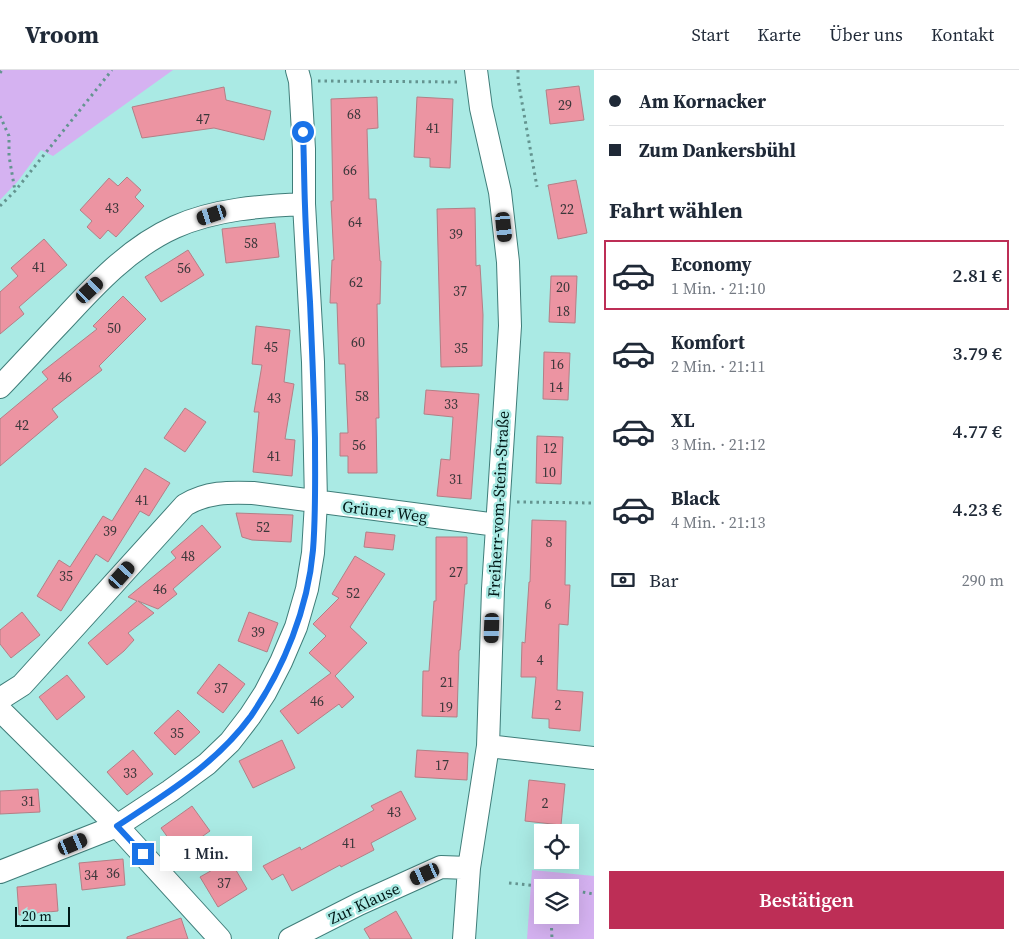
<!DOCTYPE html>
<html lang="de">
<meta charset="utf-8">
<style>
body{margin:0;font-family:"Source Serif 4",serif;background:#f6f6f7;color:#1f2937;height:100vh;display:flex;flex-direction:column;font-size:19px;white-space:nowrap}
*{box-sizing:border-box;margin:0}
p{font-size:16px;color:#747a83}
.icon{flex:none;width:28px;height:28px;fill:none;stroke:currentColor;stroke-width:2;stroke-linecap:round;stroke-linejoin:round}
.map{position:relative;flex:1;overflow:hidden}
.details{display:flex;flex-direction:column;background:#fff;width:425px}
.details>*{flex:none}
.hud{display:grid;align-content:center;height:110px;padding:0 15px;background:#fff}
.controls{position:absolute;left:534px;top:754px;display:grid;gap:10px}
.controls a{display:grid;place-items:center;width:45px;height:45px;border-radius:0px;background:#fff;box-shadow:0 5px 20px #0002;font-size:25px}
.scale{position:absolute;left:15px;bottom:12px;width:55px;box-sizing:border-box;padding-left:5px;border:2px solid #001817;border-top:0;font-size:14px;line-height:18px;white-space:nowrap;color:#001817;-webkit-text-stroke:4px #aaeae4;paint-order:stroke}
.end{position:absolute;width:22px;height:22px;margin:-11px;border:6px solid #1a73e8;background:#fff;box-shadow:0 0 0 2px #fff}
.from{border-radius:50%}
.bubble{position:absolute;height:35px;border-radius:0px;background:#fff;box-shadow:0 5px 20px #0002;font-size:16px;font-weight:600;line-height:35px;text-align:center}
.car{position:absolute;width:15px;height:30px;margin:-15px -8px;border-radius:6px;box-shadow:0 0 4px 1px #0007;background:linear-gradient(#222 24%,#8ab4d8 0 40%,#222 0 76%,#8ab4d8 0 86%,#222 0)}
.hud b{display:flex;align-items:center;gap:18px;height:48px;font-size:19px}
.hud b+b{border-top:1px solid #e0e1e3}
.hud i{width:12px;height:12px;background:#1f2937}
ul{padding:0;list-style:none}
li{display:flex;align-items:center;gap:15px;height:70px;margin:0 10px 8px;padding:0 5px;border:2px solid transparent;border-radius:0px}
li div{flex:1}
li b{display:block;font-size:19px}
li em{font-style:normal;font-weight:600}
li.current{border-color:#bd2e56}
li>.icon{width:45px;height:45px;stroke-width:1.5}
h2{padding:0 15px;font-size:22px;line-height:60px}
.pay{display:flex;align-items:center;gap:12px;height:55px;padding:0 15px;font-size:19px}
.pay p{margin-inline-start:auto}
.action{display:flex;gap:10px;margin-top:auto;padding:10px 15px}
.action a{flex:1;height:58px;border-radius:0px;background:#bd2e56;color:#fff;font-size:20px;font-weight:600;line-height:58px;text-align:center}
header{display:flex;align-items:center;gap:30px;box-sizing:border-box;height:70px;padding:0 25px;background:#fff;border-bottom:1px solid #e0e1e3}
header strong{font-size:24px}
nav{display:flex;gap:28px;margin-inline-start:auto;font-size:18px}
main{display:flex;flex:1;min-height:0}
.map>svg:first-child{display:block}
.green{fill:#d5b2f1;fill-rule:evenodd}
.building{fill:#ec94a2;stroke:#b37f86}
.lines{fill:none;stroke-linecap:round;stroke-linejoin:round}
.minor-casing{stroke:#3f7d79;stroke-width:24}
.path{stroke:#649490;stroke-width:3;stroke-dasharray:2.5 4;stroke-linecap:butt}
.minor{stroke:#fff;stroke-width:22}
.route{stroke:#1a73e8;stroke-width:6}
.labels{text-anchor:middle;stroke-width:5;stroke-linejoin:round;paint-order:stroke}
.number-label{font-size:14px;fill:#3b373a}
.street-label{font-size:16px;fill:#001817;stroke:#aaeae4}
</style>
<header>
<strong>Vroom</strong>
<nav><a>Start</a><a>Karte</a><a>Über uns</a><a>Kontakt</a></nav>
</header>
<main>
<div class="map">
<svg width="594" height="869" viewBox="0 0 594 869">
<rect width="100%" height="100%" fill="#aaeae4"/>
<path class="green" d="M 0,0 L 173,0 L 53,86 L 41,80 L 18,111 L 0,130 Z
M 532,800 L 594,806 L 594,869 L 527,869 ZM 542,818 L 570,818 L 570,845 L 542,845 Z"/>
<path class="building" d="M 579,16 L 584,50 L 550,54 L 546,20 Z
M 224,17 L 226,30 L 271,41 L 264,70 L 214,58 L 142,68 L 132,37 Z
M 377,27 L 378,58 L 367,59 L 369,129 L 376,129 L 380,191 L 381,191 L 380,234 L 377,234 L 379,348 L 376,348 L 377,403 L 348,403 L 348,386 L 340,386 L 340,363 L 348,363 L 345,294 L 339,294 L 337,233 L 330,233 L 332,190 L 334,190 L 331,131 L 333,131 L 331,29 Z
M 417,27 L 453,29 L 450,98 L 430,97 L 430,88 L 414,87 Z
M 127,107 L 141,120 L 135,127 L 144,136 L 116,167 L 108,160 L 100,169 L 87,157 L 92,151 L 80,140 L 109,108 L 118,116 Z
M 576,110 L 587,163 L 558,169 L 548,115 Z
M 475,138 L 476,196 L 480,195 L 483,245 L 482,296 L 441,297 L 437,139 Z
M 275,153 L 279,187 L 226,193 L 222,159 Z
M 44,169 L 67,195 L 19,237 L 24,244 L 0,264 L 0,222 L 18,206 L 11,198 Z
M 188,180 L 204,205 L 161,232 L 145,207 Z
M 551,206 L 577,206 L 575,253 L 549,252 Z
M 123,226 L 146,249 L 99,296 L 102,300 L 52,339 L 58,347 L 0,396 L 0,349 L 48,309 L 42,302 L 97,259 L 93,256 Z
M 256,256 L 290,260 L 284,312 L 294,314 L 285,369 L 295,370 L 292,406 L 253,402 L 259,342 L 254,342 L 262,295 L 252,294 Z
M 544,282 L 570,283 L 568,330 L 543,329 Z
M 426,320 L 479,324 L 471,429 L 437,426 L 441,389 L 450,390 L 453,347 L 424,344 Z
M 185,338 L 206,352 L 185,382 L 164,368 Z
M 537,366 L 563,367 L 561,414 L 536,413 Z
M 145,398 L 170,413 L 149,446 L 140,441 L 108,492 L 96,484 L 61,541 L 37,526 L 59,490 L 70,497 L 103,446 L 112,451 Z
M 236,443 L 293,445 L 291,472 L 252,470 L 242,467 Z
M 532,450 L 566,451 L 565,515 L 570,515 L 568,555 L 559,554 L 557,620 L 583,622 L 580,661 L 549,658 L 549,649 L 532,648 L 536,607 L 521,607 L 522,572 L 525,573 L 529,512 L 530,512 Z
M 202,455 L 221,477 L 173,519 L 177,524 L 158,539 L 138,531 L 154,543 L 128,563 L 134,570 L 124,581 L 107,595 L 88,573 L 137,531 L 128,527 L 176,488 L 171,482 Z
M 366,462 L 395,465 L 393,480 L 364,477 Z
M 436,467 L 467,467 L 467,514 L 465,514 L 460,580 L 459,580 L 457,647 L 422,646 L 423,601 L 429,601 L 434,531 L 436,531 Z
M 355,486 L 385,504 L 350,557 L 367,573 L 335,606 L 354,627 L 342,638 L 339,634 L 298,664 L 280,641 L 331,603 L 309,583 L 326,566 L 313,554 L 339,528 L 332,524 Z
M 22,542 L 40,565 L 11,588 L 0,574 L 0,560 Z
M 249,542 L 278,553 L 267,582 L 238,571 Z
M 219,594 L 245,614 L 223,643 L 197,623 Z
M 67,605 L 85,627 L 57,650 L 39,627 Z
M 178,640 L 200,662 L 175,685 L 154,663 Z
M 282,670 L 295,698 L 253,718 L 239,691 Z
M 133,680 L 153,704 L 127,725 L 107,702 Z
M 417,680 L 468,683 L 467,710 L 415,707 Z
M 529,710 L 565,714 L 561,755 L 525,751 Z
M 38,719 L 40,742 L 0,744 L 0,721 Z
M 401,721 L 416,749 L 371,773 L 374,780 L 341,797 L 340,795 L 292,821 L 283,804 L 272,810 L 263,796 L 300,777 L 301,780 L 374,740 L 371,736 Z
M 192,736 L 210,761 L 179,783 L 161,758 Z
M 123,789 L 125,815 L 82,820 L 79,793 Z
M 230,790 L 247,819 L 218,837 L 200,807 Z
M 56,814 L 58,841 L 19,845 L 17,817 Z
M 396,841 L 412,869 L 370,869 L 364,859 Z
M 181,848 L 188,869 L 127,869 L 127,867 Z"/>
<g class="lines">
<defs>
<path id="minor" d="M 0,317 C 21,295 41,273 62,251 C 95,215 130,177 175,157 C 215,139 261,136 304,134
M 0,629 L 22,615 L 185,435 C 207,422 228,422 253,423 L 497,455
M 0,640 L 117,756 L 220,869
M 488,676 L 594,688
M 0,802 L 117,756 L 170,721 L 207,694 L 230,672 L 250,646 L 265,623 L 281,592 L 296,557 L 307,519 L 313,483 L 316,432 L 313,292 L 304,134 L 304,79 L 300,11 L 297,0
M 290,869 L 359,834 L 441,797 L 469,798
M 464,869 L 469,798 L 488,676 L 493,519 L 510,256 L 508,192 L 500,122 L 481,38 L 476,0"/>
</defs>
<use href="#minor" class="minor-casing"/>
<path class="path" d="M 518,0 L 518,10 L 537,117
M 0,3 L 2,0
M 318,11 L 459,12
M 0,46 L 9,66 L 9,86 L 15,121
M 0,136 L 15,121 L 112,0
M 517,432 L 594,433
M 509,813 L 550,817
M 570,820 L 594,824
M 551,845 L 552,869"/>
<use href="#minor" class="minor"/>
</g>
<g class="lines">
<path class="route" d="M 143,784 L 117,756 C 166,724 216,694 251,646 C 284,598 308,538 313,480 C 316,443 315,406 315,368 C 314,323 312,278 310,232 C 308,200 306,168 305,136 C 304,111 304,87 303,62"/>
</g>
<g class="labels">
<g class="number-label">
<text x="565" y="40">29</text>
<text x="354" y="49">68</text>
<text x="203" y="54">47</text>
<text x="433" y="63">41</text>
<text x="350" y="105">66</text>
<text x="112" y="143">43</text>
<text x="567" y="144">22</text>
<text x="355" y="157">64</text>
<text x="456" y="169">39</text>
<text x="251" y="178">58</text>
<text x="39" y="202">41</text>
<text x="184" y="203">56</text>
<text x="356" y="217">62</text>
<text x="563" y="222">20</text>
<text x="460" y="226">37</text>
<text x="563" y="246">18</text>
<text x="114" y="263">50</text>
<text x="358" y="277">60</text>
<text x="271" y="282">45</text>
<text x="461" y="283">35</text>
<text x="557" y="299">16</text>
<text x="65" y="312">46</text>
<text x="556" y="322">14</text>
<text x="362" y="331">58</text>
<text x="274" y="333">43</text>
<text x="451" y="339">33</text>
<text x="22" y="360">42</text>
<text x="359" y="380">56</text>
<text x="550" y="383">12</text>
<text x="274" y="391">41</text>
<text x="549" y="407">10</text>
<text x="456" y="414">31</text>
<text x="142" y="435">41</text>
<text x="263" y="462">52</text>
<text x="110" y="466">39</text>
<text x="549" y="477">8</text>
<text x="188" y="491">48</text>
<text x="456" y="507">27</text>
<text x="66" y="511">35</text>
<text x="160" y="524">46</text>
<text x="353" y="528">52</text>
<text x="548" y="539">6</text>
<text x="258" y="567">39</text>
<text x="540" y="595">4</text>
<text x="447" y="617">21</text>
<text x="221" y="623">37</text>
<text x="317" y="636">46</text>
<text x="558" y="640">2</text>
<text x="446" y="642">19</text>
<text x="177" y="668">35</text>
<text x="442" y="700">17</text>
<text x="130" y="708">33</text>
<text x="28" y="736">31</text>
<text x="545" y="738">2</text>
<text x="394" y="747">43</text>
<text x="349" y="778">41</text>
<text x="113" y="808">36</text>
<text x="91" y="810">34</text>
<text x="224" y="818">37</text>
</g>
<g class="street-label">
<text transform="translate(498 434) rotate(-87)" y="6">Freiherr-vom-Stein-Straße</text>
<text transform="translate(385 441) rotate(7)" y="6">Grüner Weg</text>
<text transform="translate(364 833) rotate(-25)" y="6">Zur Klause</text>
</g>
</g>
</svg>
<div class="controls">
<a><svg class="icon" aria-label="locate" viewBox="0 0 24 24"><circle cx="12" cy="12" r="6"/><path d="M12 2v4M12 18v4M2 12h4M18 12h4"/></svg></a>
<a><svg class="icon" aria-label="layers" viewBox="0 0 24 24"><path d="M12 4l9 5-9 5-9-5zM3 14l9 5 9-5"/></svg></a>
</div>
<div class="scale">20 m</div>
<i class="end from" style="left:303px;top:62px"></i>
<i class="end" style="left:143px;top:784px"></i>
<div class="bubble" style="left:160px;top:766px;width:92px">1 Min.</div>
<i class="car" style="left:212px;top:145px;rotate:252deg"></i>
<i class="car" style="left:504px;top:157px;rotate:174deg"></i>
<i class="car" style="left:90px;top:220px;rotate:47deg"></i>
<i class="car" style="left:122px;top:505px;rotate:42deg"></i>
<i class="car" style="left:492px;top:558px;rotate:182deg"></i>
<i class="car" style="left:73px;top:774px;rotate:67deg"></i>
<i class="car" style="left:425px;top:804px;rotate:246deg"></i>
</div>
<section class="details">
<div class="hud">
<b><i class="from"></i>Am Kornacker</b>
<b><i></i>Zum Dankersbühl</b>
</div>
<h2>Fahrt wählen</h2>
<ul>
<li class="current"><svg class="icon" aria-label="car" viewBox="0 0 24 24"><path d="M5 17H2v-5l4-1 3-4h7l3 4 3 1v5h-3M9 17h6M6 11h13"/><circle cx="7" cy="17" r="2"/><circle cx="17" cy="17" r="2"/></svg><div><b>Economy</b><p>1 Min. · 21:10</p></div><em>2.81 €</em></li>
<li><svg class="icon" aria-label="car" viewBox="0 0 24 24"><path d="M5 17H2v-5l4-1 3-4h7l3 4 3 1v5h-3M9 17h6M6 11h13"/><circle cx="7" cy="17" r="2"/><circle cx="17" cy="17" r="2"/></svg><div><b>Komfort</b><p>2 Min. · 21:11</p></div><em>3.79 €</em></li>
<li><svg class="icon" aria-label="car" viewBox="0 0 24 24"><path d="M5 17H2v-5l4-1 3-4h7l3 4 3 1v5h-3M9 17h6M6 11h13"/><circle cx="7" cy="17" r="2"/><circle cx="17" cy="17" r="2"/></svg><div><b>XL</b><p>3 Min. · 21:12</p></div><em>4.77 €</em></li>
<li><svg class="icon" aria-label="car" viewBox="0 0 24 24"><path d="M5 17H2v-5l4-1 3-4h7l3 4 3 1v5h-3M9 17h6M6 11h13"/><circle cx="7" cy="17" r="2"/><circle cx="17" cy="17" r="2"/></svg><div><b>Black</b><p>4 Min. · 21:13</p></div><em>4.23 €</em></li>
</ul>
<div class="pay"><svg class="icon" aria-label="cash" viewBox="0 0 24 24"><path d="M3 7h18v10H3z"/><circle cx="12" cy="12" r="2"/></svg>Bar<p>290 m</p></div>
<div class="action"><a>Bestätigen</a></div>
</section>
</main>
